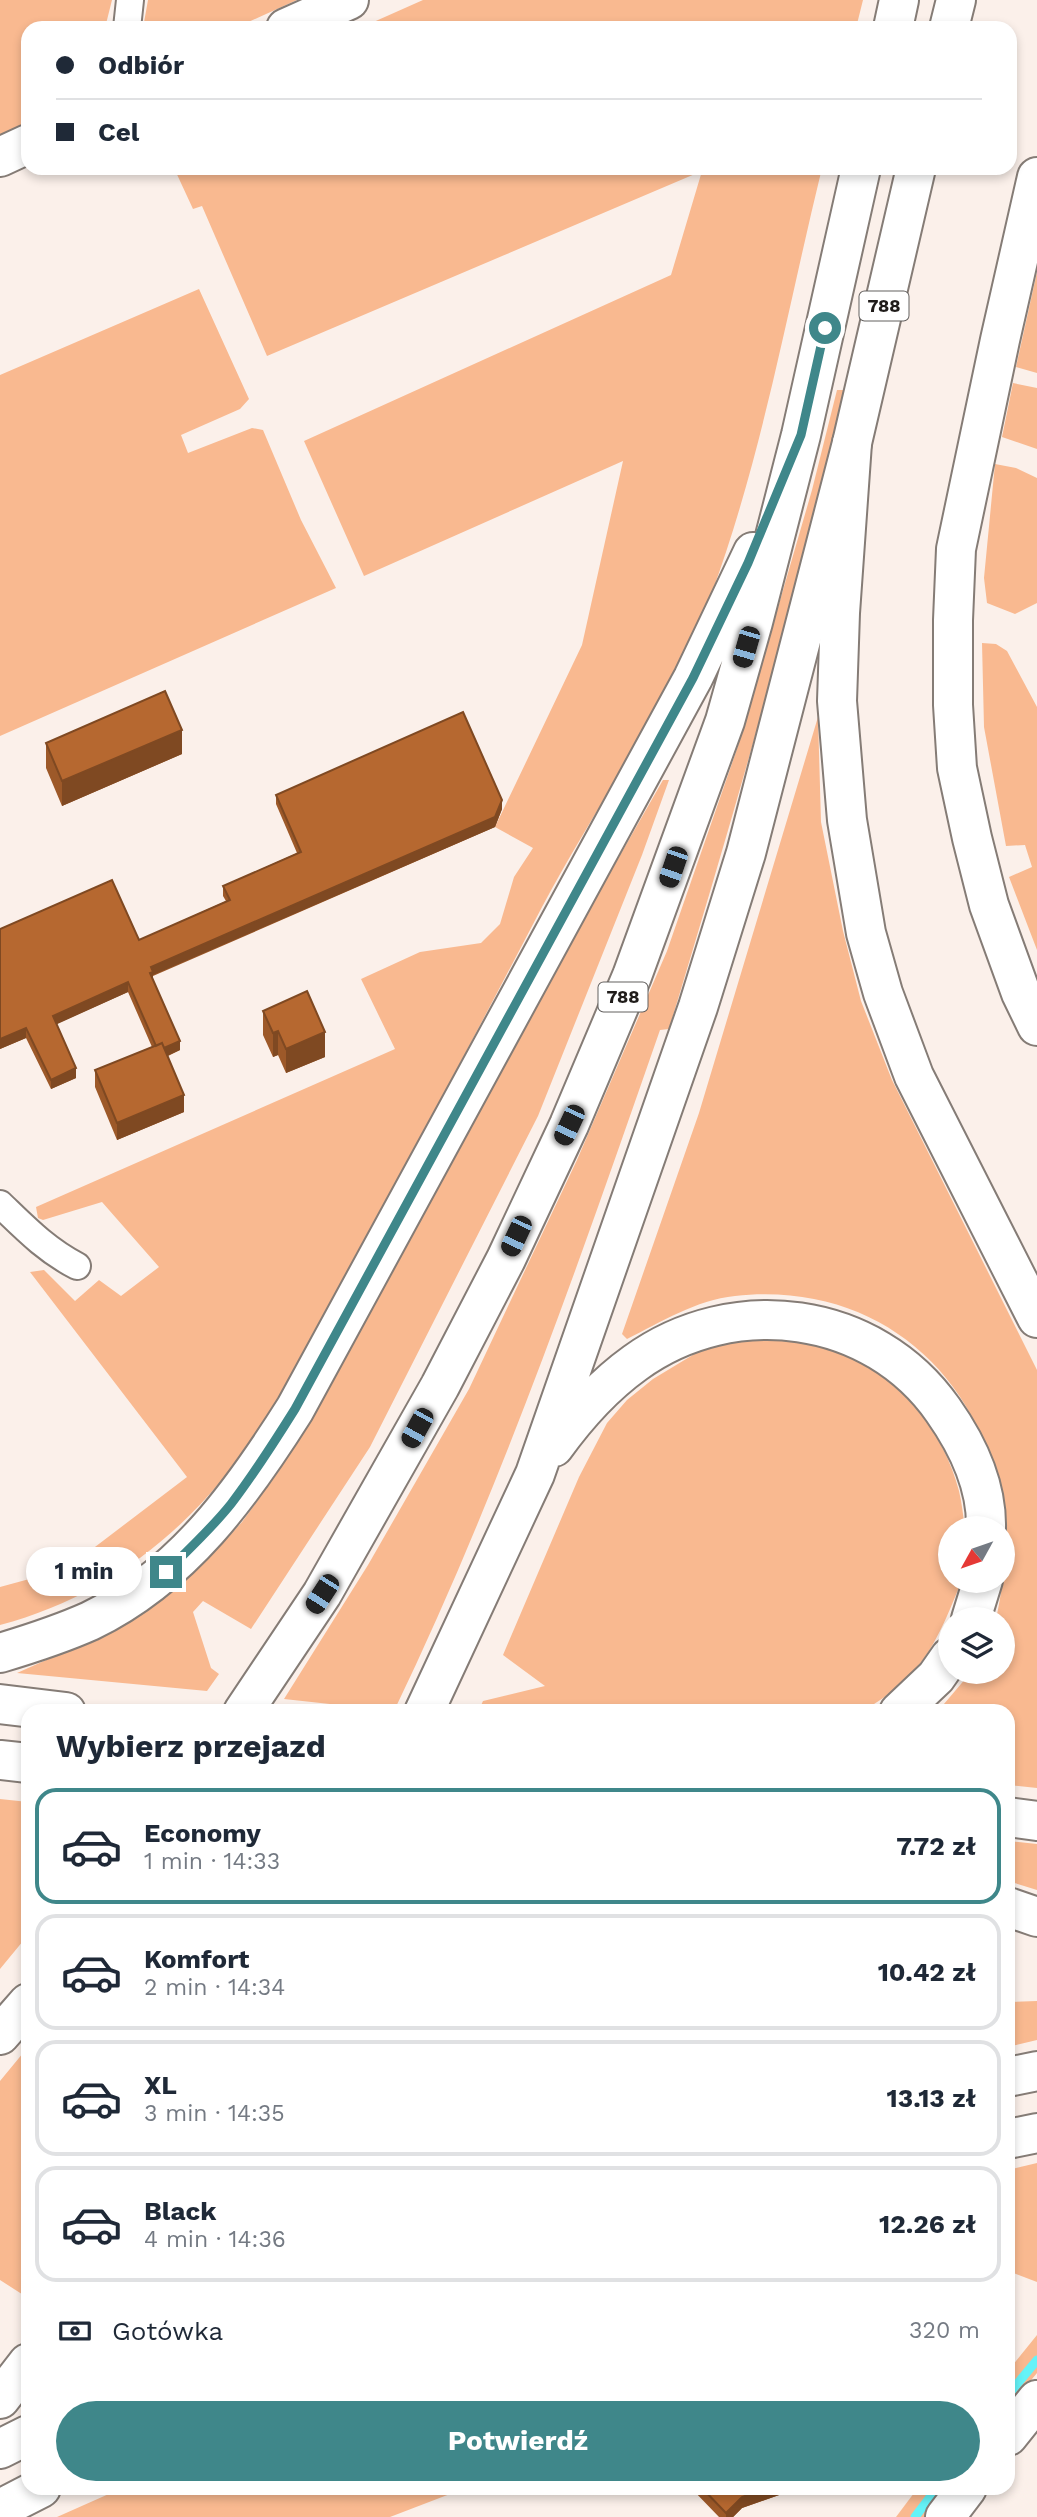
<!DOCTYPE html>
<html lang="pl">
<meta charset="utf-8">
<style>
body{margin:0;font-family:"Work Sans",sans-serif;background:#f2f2f3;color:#1f2937;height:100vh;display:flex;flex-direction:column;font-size:26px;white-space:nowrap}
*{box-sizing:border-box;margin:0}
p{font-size:23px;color:#747a83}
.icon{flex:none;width:38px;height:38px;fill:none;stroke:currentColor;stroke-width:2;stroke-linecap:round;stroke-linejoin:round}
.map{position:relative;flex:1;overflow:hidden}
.sheet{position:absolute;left:21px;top:1704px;width:994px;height:791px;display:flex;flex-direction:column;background:#fff;border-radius:21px;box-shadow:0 4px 10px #0003}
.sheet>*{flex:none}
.top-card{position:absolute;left:21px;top:21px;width:996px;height:154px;border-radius:21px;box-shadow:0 4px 10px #0003;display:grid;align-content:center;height:154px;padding:0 35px;background:#fff}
.needle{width:46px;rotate:230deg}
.fabs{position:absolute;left:938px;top:1516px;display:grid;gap:14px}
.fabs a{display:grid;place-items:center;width:77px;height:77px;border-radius:50%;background:#fff;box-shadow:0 4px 10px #0003;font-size:35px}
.end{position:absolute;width:32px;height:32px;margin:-16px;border:9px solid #3f878a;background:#fff;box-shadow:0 0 0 4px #fff}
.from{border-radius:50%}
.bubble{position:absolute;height:49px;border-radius:24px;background:#fff;box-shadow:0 4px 10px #0003;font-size:23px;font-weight:700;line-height:49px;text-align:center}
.car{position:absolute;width:21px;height:42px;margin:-21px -10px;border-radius:9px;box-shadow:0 0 5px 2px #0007;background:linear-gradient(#222 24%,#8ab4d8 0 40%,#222 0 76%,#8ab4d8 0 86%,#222 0)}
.top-card b{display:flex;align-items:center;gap:24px;height:66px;font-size:26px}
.top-card b+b{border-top:2px solid #e0e1e3}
.top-card i{width:18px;height:18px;background:#1f2937}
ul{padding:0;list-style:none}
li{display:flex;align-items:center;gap:21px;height:116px;margin:0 14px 10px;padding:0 21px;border:4px solid #e0e1e3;border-radius:21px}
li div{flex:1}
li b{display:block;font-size:26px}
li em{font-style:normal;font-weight:700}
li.current{border-color:#3f878a}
li>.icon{width:63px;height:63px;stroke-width:1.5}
h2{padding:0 35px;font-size:32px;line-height:84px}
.pay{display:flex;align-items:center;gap:18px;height:77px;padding:0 35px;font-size:26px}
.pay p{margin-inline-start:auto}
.cta{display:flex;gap:14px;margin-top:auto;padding:14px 35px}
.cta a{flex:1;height:80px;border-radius:42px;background:#3f878a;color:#fff;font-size:28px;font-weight:700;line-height:80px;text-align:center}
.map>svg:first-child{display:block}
.green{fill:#f9b990}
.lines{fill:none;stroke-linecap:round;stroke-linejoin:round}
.stream{stroke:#65f3f8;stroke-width:9}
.street-casing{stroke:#857c76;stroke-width:30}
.secondary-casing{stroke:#857c76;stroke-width:42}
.primary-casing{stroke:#857c76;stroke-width:42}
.highway-casing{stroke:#857c76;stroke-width:42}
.street{stroke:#fff;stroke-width:26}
.secondary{stroke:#fff;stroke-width:38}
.primary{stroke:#fff;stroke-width:38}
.highway{stroke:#fff;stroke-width:38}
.wall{fill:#9d5929}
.shaded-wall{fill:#7f4922}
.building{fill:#b66830;stroke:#7f4922;stroke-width:2}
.route{stroke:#3f878a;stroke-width:9}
.labels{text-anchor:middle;stroke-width:5;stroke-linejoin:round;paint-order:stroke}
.shield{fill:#fff;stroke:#63605f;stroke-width:2}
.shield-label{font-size:18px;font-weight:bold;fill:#201c1a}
</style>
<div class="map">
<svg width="1037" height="2517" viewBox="0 0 1037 2517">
<rect width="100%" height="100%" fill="#fbf0ea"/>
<path class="green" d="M 0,0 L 112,0 L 105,28 L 28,28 L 28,124 L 0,136 Z
M 148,0 L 297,0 L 235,28 L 143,28 Z
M 423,0 L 863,0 L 856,28 L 360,28 Z
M 174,168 L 822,168 C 787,311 762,457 711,595 C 669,706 597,803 542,907 C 475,1035 408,1163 338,1289 C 302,1354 269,1424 221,1481 C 163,1551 88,1602 0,1625 L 0,1587 L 66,1569 L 187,1477 L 30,1272 L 44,1270 L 75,1301 L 99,1280 L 121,1296 L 159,1267 L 102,1202 L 43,1220 L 38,1218 L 36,1207 L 395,1049 L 361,979 L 420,952 L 481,943 L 500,924 L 514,877 L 533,848 L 495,827 L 582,645 L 623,461 L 364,576 L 304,441 L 671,275 L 702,171 L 267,356 L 202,206 L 193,209 Z
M 1037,272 L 1037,373 L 1016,367 Z
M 199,289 L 249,399 L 240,409 L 181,435 L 188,453 L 252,428 L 263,430 L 301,520 L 336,588 L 0,736 L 0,375 Z
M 1013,383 L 1037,388 L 1037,449 L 1002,437 Z
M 837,390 L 844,390 C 795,605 733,817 669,1029 L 660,1030 C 580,1260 500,1491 394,1711 L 284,1699 L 368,1565 L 469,1389 L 577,1160 L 667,951 L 737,749 L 812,490 Z
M 995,464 L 1016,468 L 1037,478 L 1037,603 L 1015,614 L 987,603 L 984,578 Z
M 982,643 L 996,644 L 1007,651 L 1037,707 L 1037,950 L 1009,877 L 1032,867 L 1025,845 L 1006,846 L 984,727 Z
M 818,717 L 821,822 L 843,931 L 861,1001 L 892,1080 L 1037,1370 L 1037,1788 L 1008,1785 L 1008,1712 L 938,1711 L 972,1671 L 1003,1671 L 1003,1619 L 996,1619 C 1037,1441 920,1276 735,1296 C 696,1300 661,1322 627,1339 L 622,1334 L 699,1113 Z
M 663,780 L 669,780 L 642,855 L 538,1116 L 370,1447 L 251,1629 L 203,1601 L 193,1612 L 211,1668 L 219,1674 L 207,1691 L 17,1673 L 100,1636 L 153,1605 L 201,1566 L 242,1522 L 276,1475 L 316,1409 L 530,1013 Z
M 763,1338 C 790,1342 822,1344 847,1355 C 902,1381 944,1432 959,1491 C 962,1503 963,1516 965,1528 L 950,1528 L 950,1580 L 962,1580 C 936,1644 924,1675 863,1711 L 478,1712 L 483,1701 L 545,1686 L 503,1655 L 579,1477 L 607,1423 L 627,1400 L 653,1379 L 701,1350 L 731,1341 Z
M 0,1799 L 28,1802 L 28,1935 L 0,1969 Z
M 1008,1841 L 1037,1844 L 1037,1890 L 1008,1881 Z
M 1037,2001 L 1037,2040 L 1008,2047 L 1008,2002 Z
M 28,2047 L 28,2298 L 0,2280 L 0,2081 Z
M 1037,2163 L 1037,2282 L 1008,2271 L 1008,2170 Z
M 1037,2335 L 1037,2373 L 1008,2408 L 1008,2371 Z
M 120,2489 L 120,2488 L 463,2489 L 390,2517 L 57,2517 Z
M 917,2489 L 947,2489 L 925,2517 L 896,2517 Z"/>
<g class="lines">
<path class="stream" d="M 1008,2395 L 1037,2360
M 915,2517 L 937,2488"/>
<defs>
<path id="street" d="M 127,28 L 130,0
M 0,1204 C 25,1228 46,1250 77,1266"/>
<path id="secondary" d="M 286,28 L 349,0
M 0,157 L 28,144
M 1037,177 L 1000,340 L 956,549 L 953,620 L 953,705 L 957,768 L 972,838 L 989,905 L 1021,993 L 1037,1026
M 0,1704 L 66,1712
M 1008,2436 L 1037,2400
M 945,2517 L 967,2488"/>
<path id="primary" d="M 893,28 L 899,0
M 949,28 L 956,0
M 554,1447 C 577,1415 603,1386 635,1363 C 733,1292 873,1310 943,1410 C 967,1444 987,1485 986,1528
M 971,1619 L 983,1580
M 0,1653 C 30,1644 61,1634 90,1621 C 183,1576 242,1493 295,1409 L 693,678 L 753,552
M 243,1712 L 322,1594 L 440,1386 L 506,1259 L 569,1125 L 632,976 L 725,721 L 753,622 L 801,435 L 861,168
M 424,1712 L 535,1474 L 698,1007 L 746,853 L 852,443 L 916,168
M 899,1712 L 936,1677 L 950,1657
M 0,1760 L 28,1763"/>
<path id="highway" d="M 852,443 L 840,613 L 837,701 L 847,820 L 866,933 L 883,993 L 914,1076 L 1037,1318
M 1008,1817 L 1037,1821
M 1008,1907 L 1037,1917
M 0,2035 L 28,2003
M 1008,2077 L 1037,2071
M 1008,2139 L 1037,2133
M 0,2399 L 28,2363
M 0,2449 L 28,2435
M 0,2509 L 41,2488"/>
</defs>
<use href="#street" class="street-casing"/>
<use href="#secondary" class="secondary-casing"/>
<use href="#primary" class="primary-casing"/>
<use href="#highway" class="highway-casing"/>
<use href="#street" class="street"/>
<use href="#secondary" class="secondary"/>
<use href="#primary" class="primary"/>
<use href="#highway" class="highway"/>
</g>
<path class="wall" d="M 46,743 L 182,754 L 62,806 L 46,768 Z
M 276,795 L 502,809 L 495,827 L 153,976 L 153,979 L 180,1050 L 168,1056 L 184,1112 L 117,1140 L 95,1087 L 95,1070 L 152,1047 L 128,992 L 56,1024 L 76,1078 L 51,1089 L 26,1038 L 0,1049 L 0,929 L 139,940 L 226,901 L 223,896 L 223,886 L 297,853 L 276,804 Z
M 263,1011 L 325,1057 L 286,1073 L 278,1055 L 273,1057 L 263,1035 Z
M 691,2488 L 799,2488 L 742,2508 L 733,2517 L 719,2517 Z"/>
<path class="shaded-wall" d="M 182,730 L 182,754 L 62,806 L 62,781 Z
M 502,800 L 502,809 L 495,827 L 153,975 L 153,981 L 150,982 L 151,967 Z
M 128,982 L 128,992 L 53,1026 L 53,1016 Z
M 26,1028 L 26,1038 L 0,1049 L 0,1039 Z
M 278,1031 L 278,1055 L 273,1057 L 273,1033 Z
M 325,1032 L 325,1057 L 286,1073 L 286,1049 Z
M 180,1041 L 180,1050 L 158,1060 L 158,1050 Z
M 76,1068 L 76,1078 L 51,1089 L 51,1080 Z
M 184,1095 L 184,1112 L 117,1140 L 117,1123 Z
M 766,2488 L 799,2488 L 742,2508 L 733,2517 L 726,2517 L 726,2513 L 742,2497 Z"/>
<path class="building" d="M 165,691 L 182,730 L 62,781 L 46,743 Z
M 463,712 L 502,800 L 495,817 L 151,967 L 153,972 L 150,973 L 180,1041 L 164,1048 L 162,1043 L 156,1046 L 128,982 L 53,1016 L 76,1068 L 51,1080 L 26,1028 L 0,1039 L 0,929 L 112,880 L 139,940 L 230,900 L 223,886 L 301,852 L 276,795 Z
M 307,991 L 325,1032 L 286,1049 L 278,1031 L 273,1033 L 263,1011 Z
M 162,1043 L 184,1095 L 117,1123 L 95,1070 Z
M 702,2488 L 766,2488 L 742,2497 L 726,2513 Z"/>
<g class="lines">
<path class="route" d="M 166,1572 C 188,1550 211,1529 231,1504 C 254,1474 275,1441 295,1409 L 693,678 L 748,563 L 801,435 L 825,328"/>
</g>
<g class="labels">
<g class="shield">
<rect x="859.5" y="291.5" width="49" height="29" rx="5"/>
<rect x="598.5" y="982.5" width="49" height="29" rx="5"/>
</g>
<g class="shield-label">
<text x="884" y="312">788</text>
<text x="623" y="1003">788</text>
</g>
</g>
</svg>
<div class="fabs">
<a><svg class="needle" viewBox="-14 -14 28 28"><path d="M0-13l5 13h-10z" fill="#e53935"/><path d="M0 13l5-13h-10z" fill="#747a83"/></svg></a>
<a><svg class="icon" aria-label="layers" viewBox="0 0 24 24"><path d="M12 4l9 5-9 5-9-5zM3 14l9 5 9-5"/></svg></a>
</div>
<i class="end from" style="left:825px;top:328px"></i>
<i class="end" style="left:166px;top:1572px"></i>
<div class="bubble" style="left:26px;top:1547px;width:116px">1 min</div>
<i class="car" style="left:746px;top:647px;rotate:196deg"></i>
<i class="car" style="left:673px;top:867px;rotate:199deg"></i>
<i class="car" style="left:569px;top:1125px;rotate:205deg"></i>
<i class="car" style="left:516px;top:1236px;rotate:205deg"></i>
<i class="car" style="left:417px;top:1428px;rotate:209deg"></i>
<i class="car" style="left:322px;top:1594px;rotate:213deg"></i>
<div class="top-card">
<b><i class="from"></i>Odbiór</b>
<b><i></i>Cel</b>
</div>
<section class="sheet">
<h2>Wybierz przejazd</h2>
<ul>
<li class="current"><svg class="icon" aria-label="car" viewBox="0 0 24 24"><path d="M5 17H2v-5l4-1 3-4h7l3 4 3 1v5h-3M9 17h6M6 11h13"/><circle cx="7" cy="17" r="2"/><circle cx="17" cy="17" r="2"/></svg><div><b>Economy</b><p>1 min · 14:33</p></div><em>7.72 zł</em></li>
<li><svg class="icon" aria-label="car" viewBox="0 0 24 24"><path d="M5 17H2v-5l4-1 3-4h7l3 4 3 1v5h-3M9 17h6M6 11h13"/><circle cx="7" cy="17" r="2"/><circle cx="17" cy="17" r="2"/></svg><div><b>Komfort</b><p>2 min · 14:34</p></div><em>10.42 zł</em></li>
<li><svg class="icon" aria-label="car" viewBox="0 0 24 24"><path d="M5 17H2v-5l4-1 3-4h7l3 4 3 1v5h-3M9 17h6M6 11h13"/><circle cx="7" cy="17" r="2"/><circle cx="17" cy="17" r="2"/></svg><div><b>XL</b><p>3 min · 14:35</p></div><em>13.13 zł</em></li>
<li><svg class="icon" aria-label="car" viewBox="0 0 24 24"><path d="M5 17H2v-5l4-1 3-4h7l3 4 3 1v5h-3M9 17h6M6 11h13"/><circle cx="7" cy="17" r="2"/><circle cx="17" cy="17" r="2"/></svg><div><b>Black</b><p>4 min · 14:36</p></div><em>12.26 zł</em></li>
</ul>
<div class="pay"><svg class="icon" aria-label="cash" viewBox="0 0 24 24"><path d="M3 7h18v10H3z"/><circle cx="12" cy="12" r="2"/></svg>Gotówka<p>320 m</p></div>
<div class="cta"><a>Potwierdź</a></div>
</section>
</div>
